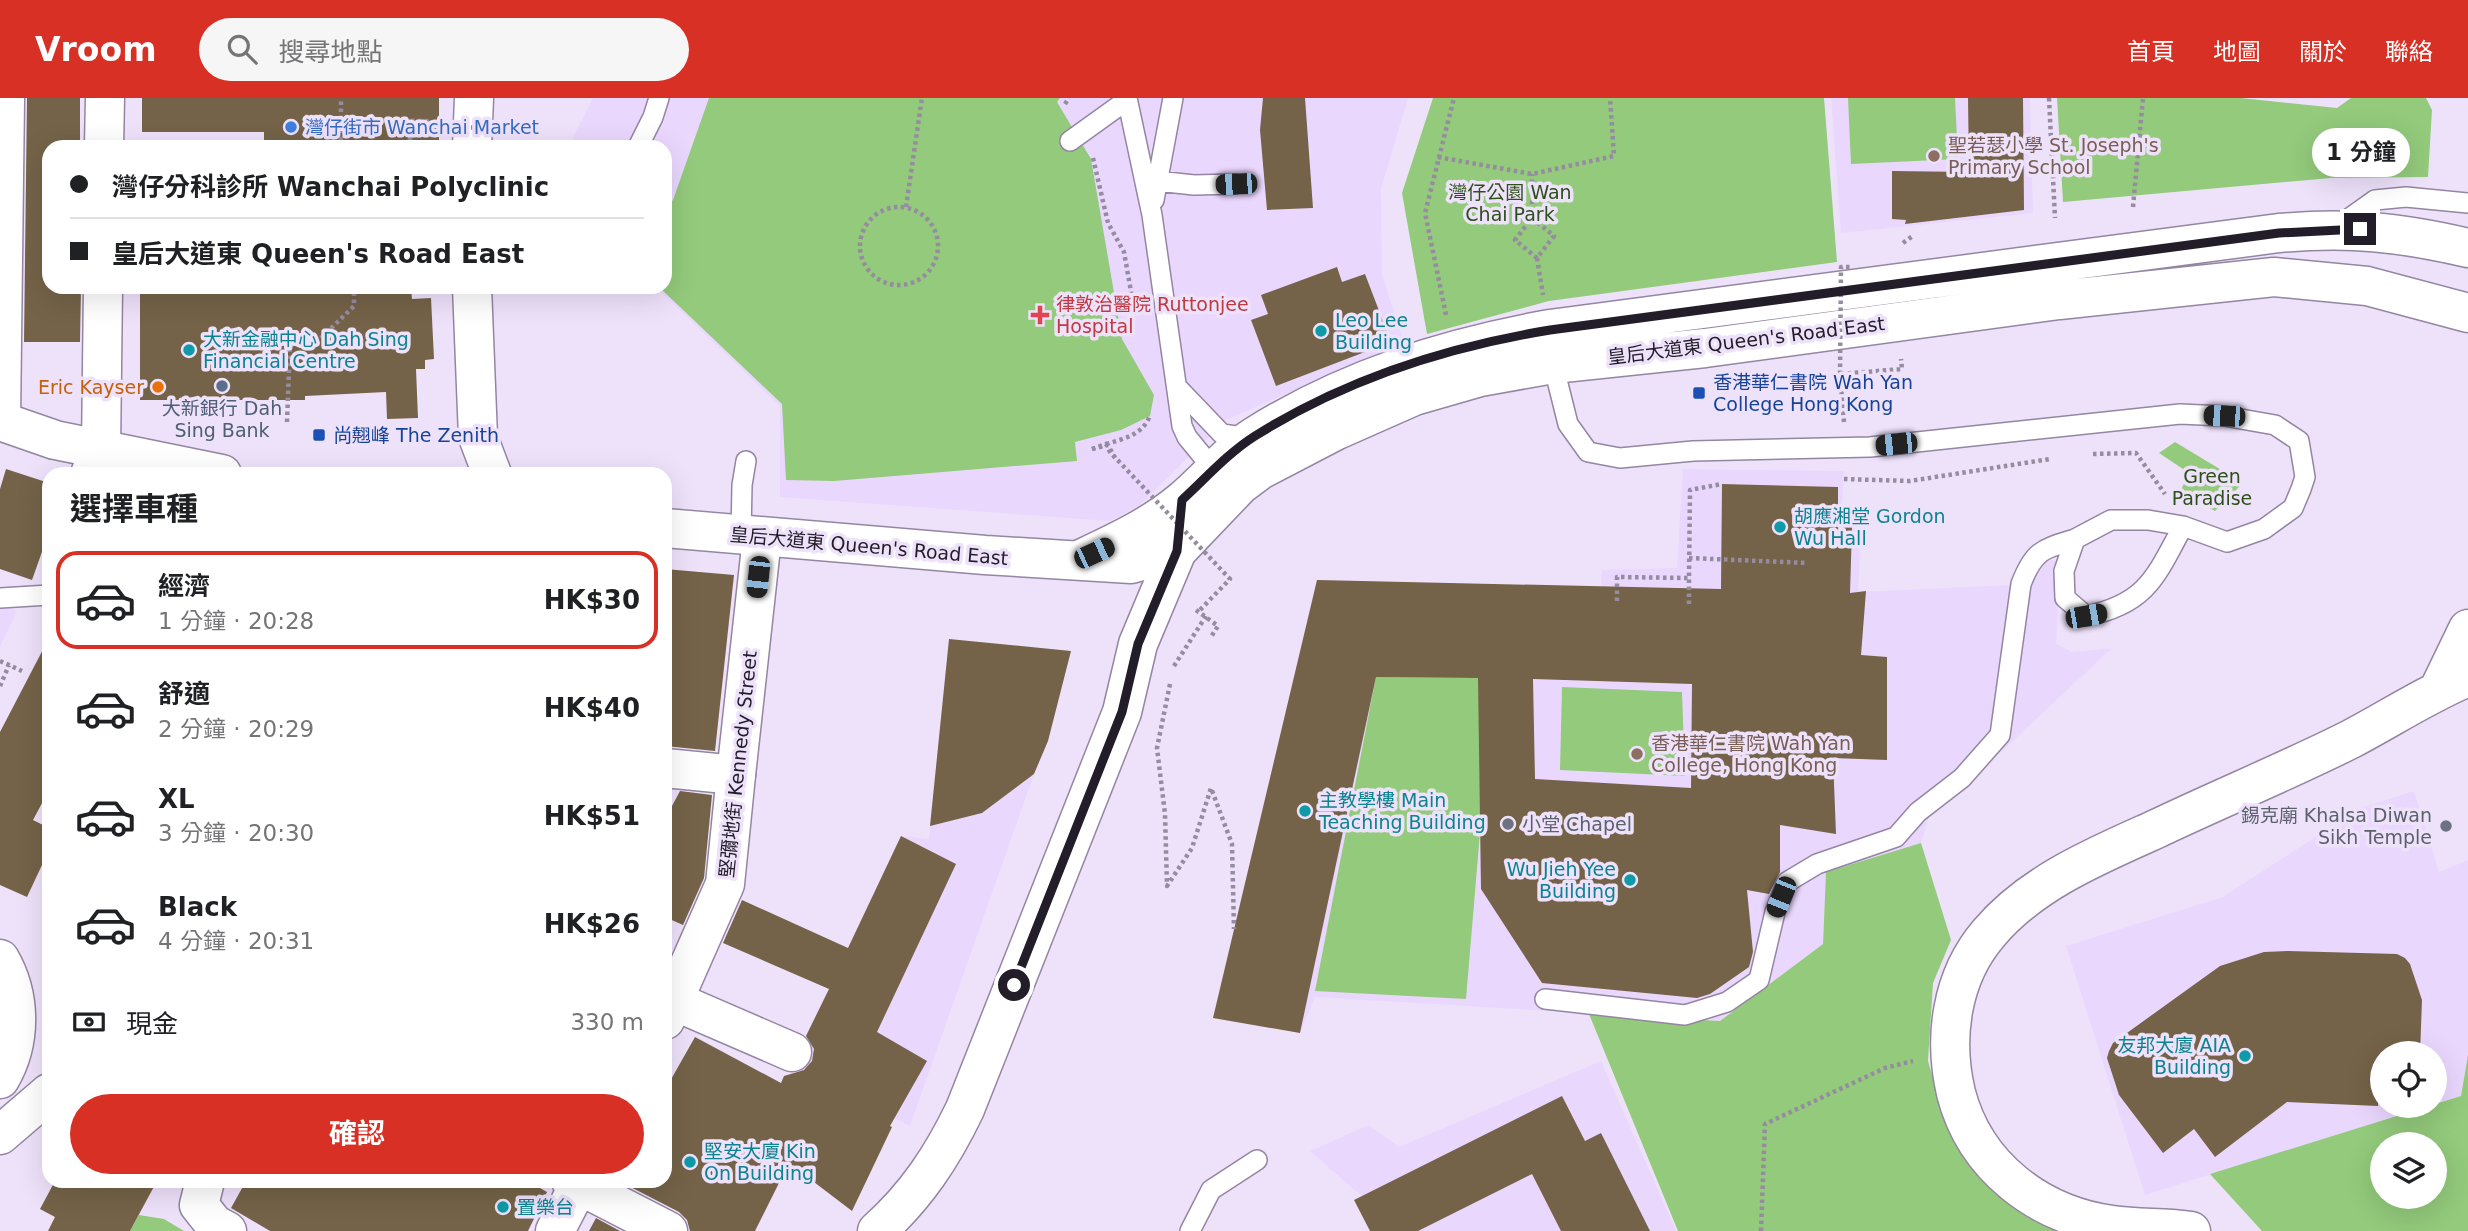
<!DOCTYPE html>
<html lang="zh-TW">
<meta charset="utf-8">
<style>
body{margin:0;font-family:"DejaVu Sans","Noto Sans TC",sans-serif;background:#f6f6f6;color:#202124;height:100vh;display:flex;flex-direction:column;font-size:26px;white-space:nowrap}
*{box-sizing:border-box;margin:0}
p{font-size:23px;color:#757577}
.icon{flex:none;width:38px;height:38px;fill:none;stroke:currentColor;stroke-width:2;stroke-linecap:round;stroke-linejoin:round}
.map{position:relative;flex:1;overflow:hidden}
.sheet{position:absolute;left:42px;top:369px;width:630px;height:721px;display:flex;flex-direction:column;background:#fff;border-radius:21px;box-shadow:0 7px 28px #0002}
.sheet>*{flex:none}
.guide{position:absolute;left:42px;top:42px;width:630px;height:154px;border-radius:21px;box-shadow:0 7px 28px #0002;display:grid;align-content:center;height:154px;padding:0 28px;background:#fff}
.controls{position:absolute;left:2370px;top:943px;display:grid;gap:14px}
.controls a{display:grid;place-items:center;width:77px;height:77px;border-radius:50%;background:#fff;box-shadow:0 7px 28px #0002;font-size:35px}
.end{position:absolute;width:32px;height:32px;margin:-16px;border:9px solid #221d28;background:#fff;box-shadow:0 0 0 4px #fff}
.from{border-radius:50%}
.bubble{position:absolute;height:49px;border-radius:24px;background:#fff;box-shadow:0 7px 28px #0002;font-size:23px;font-weight:700;line-height:49px;text-align:center}
.car{position:absolute;width:21px;height:42px;margin:-21px -10px;border-radius:9px;box-shadow:0 0 5px 2px #0007;background:linear-gradient(#222 24%,#8ab4d8 0 40%,#222 0 76%,#8ab4d8 0 86%,#222 0)}
.guide b{display:flex;align-items:center;gap:24px;height:66px;font-size:26px}
.guide b+b{border-top:2px solid #e0e0e0}
.guide i{width:18px;height:18px;background:#202124}
ul{padding:0;list-style:none}
li{display:flex;align-items:center;gap:21px;height:98px;margin:0 14px 10px;padding:0 14px;border:4px solid transparent;border-radius:21px}
li div{flex:1}
li b{display:block;font-size:26px}
li em{font-style:normal;font-weight:700}
li.on{border-color:#d93025}
li>.icon{width:63px;height:63px;stroke-width:1.5}
h2{padding:0 28px;font-size:32px;line-height:84px}
.pay{display:flex;align-items:center;gap:18px;height:77px;padding:0 28px;font-size:26px}
.pay p{margin-inline-start:auto}
.button{display:flex;gap:14px;margin-top:auto;padding:14px 28px}
.button a{flex:1;height:80px;border-radius:42px;background:#d93025;color:#fff;font-size:28px;font-weight:700;line-height:80px;text-align:center}
header{display:flex;align-items:center;gap:42px;box-sizing:border-box;height:98px;padding:0 35px;background:#d93025;color:#fff}
header strong{font-size:33px}
nav{display:flex;gap:38px;margin-inline-start:auto;font-size:24px}
.search{width:490px;height:63px;background:#f6f6f6;display:flex;align-items:center;gap:18px;box-sizing:border-box;padding:0 24px;border-radius:38px;color:#757577;font-size:26px}
.map>svg:first-child{display:block}
.built{fill:#ead7fe}
.green{fill:#93ca7b;fill-rule:evenodd}
.building{fill:#746348;fill-rule:evenodd}
.lines{fill:none;stroke-linecap:round;stroke-linejoin:round}
.service-casing{stroke:#9485a2;stroke-width:22}
.minor-casing{stroke:#9485a2;stroke-width:41}
.tertiary-casing{stroke:#9485a2;stroke-width:41}
.secondary-casing{stroke:#9485a2;stroke-width:41}
.path{stroke:#958c9f;stroke-width:4.5;stroke-dasharray:3.5 3.5;stroke-linecap:butt}
.service{stroke:#fff;stroke-width:19}
.minor{stroke:#fff;stroke-width:38}
.tertiary{stroke:#fff;stroke-width:38}
.secondary{stroke:#fff;stroke-width:38}
.path-bridge{stroke:#958c9f;stroke-width:4.5;stroke-dasharray:3.5 3.5;stroke-linecap:butt}
.route{stroke:#221d28;stroke-width:9}
.shop-dot{fill:#3f7fe0;stroke:#eee2fb;stroke-width:2.5}
.education-dot{fill:#8d6e63;stroke:#eee2fb;stroke-width:2.5}
.health-dot{fill:#e0444e;stroke:#eee2fb;stroke-width:2.5}
.culture-dot{fill:#0f9aa8;stroke:#eee2fb;stroke-width:2.5}
.service-dot{fill:#5c6f8a;stroke:#eee2fb;stroke-width:2.5}
.food-dot{fill:#e8710a;stroke:#eee2fb;stroke-width:2.5}
.transit-dot{fill:#1a4fb4;stroke:#eee2fb;stroke-width:2.5}
.worship-dot{fill:#6b7280;stroke:#eee2fb;stroke-width:2.5}
.labels{text-anchor:middle;stroke-width:7;stroke-linejoin:round;paint-order:stroke}
.shop-label{font-size:19px;fill:#366cbe;stroke:#eee2fb;text-anchor:start}
.education-label{font-size:19px;fill:#785e54;stroke:#eee2fb;text-anchor:start}
.park-label{font-size:19px;fill:#2c5019;stroke:#eee2fb}
.health-label{font-size:19px;fill:#be3a42;stroke:#eee2fb;text-anchor:start}
.culture-label{font-size:19px;fill:#0d838f;stroke:#eee2fb;text-anchor:start}
.street-label{font-size:19px;fill:#221d28;stroke:#eee2fb}
.transit-label{font-size:19px;fill:#164399;stroke:#eee2fb;text-anchor:start}
.food-label{font-size:19px;fill:#c56008;stroke:#eee2fb;text-anchor:end}
.service-label{font-size:19px;fill:#4e5e75;stroke:#eee2fb}
.worship-label{font-size:19px;fill:#5b616d;stroke:#eee2fb;text-anchor:end}
</style>
<header>
<strong>Vroom</strong>
<div class="search"><svg class="icon" aria-label="search" viewBox="0 0 24 24"><circle cx="10" cy="10" r="6"/><path d="M15 15l6 6"/></svg>搜尋地點</div>
<nav><a>首頁</a><a>地圖</a><a>關於</a><a>聯絡</a></nav>
</header>
<div class="map">
<svg width="2468" height="1133" viewBox="0 0 2468 1133">
<rect width="100%" height="100%" fill="#eee2fb"/>
<path class="built" d="M 593,0 L 1408,0 L 1381,91 L 1382,176 L 1404,245 L 1226,322 L 1140,407 L 1110,423 L 780,399 L 780,308 L 656,189 L 665,189 L 665,49 L 568,49 Z
M 1831,0 L 2030,0 L 2033,115 L 1841,135 Z
M 1683,371 L 1844,373 L 1841,427 L 1861,428 L 1858,494 L 2032,486 L 2042,461 L 2061,463 L 2056,546 L 2073,554 L 2112,550 L 1968,685 L 1932,708 L 1921,745 L 1826,774 L 1823,846 L 1720,923 L 1315,899 L 1300,935 L 1213,920 L 1317,482 L 1601,489 L 1602,472 L 1677,470 Z
M 0,506 L 17,513 L 0,549 Z
M 1034,676 L 910,1028 L 792,969 L 901,738 L 929,741 L 931,719 L 958,721 L 982,715 Z
M 2414,693 L 2439,774 L 2468,762 L 2468,957 L 2461,998 L 2434,1006 L 2434,956 L 2382,956 L 2382,1008 L 2428,1008 L 2145,1097 L 2066,848 L 2223,799 L 2360,710 Z
M 1601,963 L 1676,1133 L 1387,1133 L 1390,1123 L 1310,1053 L 1369,1027 L 1399,1049 Z"/>
<path class="green" d="M 709,0 L 1060,0 L 1057,4 L 1091,61 L 1122,241 L 1154,297 L 1150,318 L 1121,332 L 1075,344 L 1077,363 L 834,383 L 786,382 L 782,306 L 659,189 L 665,189 L 665,109 L 673,102 Z
M 1433,0 L 1824,0 L 1837,164 L 1549,203 L 1427,236 L 1402,95 Z
M 1848,0 L 1955,0 L 1958,61 L 1851,66 Z
M 2057,0 L 2241,0 L 2337,10 L 2351,0 L 2426,0 L 2432,12 L 2428,79 L 2331,80 L 2063,104 Z
M 2175,344 L 2243,385 L 2215,413 L 2180,394 L 2189,375 L 2159,355 Z
M 1376,579 L 1493,580 L 1466,901 L 1315,893 Z
M 1562,589 L 1682,594 L 1685,678 L 1560,672 Z
M 1921,745 L 1951,842 L 1933,885 L 1928,963 L 1947,1029 L 1987,1085 L 2043,1127 L 2070,1133 L 1678,1133 L 1589,916 L 1720,923 L 1823,846 L 1826,774 Z
M 2468,957 L 2468,1133 L 2262,1133 L 2210,1076 L 2461,998 ZM 2382,1046 L 2434,1046 L 2434,1099 L 2382,1099 Z
M 139,1117 L 164,1121 L 184,1133 L 130,1133 Z"/>
<path class="building" d="M 27,0 L 80,0 L 80,49 L 49,49 L 49,189 L 81,189 L 80,244 L 24,244 Z
M 142,0 L 439,0 L 439,49 L 264,49 L 264,34 L 142,34 Z
M 1263,0 L 1305,0 L 1313,110 L 1267,112 L 1260,32 Z
M 1968,0 L 2023,0 L 2024,112 L 1905,126 L 1906,122 L 1892,121 L 1892,73 L 1969,74 Z
M 1337,169 L 1342,184 L 1365,176 L 1391,244 L 1276,288 L 1251,222 L 1268,216 L 1261,197 Z
M 140,189 L 411,189 L 412,201 L 431,200 L 434,261 L 425,262 L 425,271 L 416,271 L 418,320 L 387,321 L 386,294 L 305,298 L 305,302 L 140,302 Z
M 6,371 L 49,385 L 49,434 L 32,482 L 0,471 L 0,391 Z
M 1722,386 L 1838,389 L 1838,430 L 1852,429 L 1850,495 L 1866,493 L 1861,557 L 1887,559 L 1887,662 L 1833,660 L 1836,736 L 1780,727 L 1780,774 L 1769,796 L 1747,792 L 1753,854 L 1749,869 L 1710,896 L 1697,900 L 1542,885 L 1481,791 L 1478,580 L 1376,579 L 1300,935 L 1213,920 L 1317,482 L 1721,491 ZM 1533,581 L 1692,586 L 1691,690 L 1535,681 Z
M 665,471 L 734,477 L 715,653 L 665,648 Z
M 49,540 L 49,692 L 33,722 L 49,730 L 49,752 L 27,799 L 0,787 L 0,634 Z
M 949,541 L 1071,553 L 1048,643 L 1034,676 L 982,715 L 930,728 Z
M 680,693 L 712,697 L 704,780 L 683,827 L 665,819 L 665,721 Z
M 901,738 L 956,766 L 877,934 L 927,963 L 890,1028 L 892,1029 L 852,1113 L 789,1065 L 755,1133 L 690,1133 L 687,1122 L 679,1114 L 619,1083 L 665,1083 L 665,992 L 695,939 L 781,985 L 784,978 L 804,972 L 812,963 L 814,951 L 806,938 L 829,891 L 723,845 L 742,802 L 848,850 Z
M 2288,853 L 2397,856 L 2405,860 L 2410,866 L 2422,902 L 2420,956 L 2382,956 L 2378,1008 L 2287,1004 L 2215,1059 L 2194,1031 L 2163,1055 L 2119,997 L 2107,960 L 2109,953 L 2113,945 L 2220,868 L 2264,854 Z
M 1562,998 L 1585,1043 L 1601,1035 L 1650,1133 L 1561,1133 L 1532,1076 L 1418,1133 L 1370,1133 L 1354,1102 Z
M 55,1083 L 157,1083 L 130,1133 L 48,1133 L 55,1119 L 40,1111 Z
M 246,1083 L 528,1083 L 547,1094 L 528,1133 L 270,1133 L 231,1110 Z
M 596,1120 L 620,1133 L 589,1133 Z"/>
<g class="lines">
<defs>
<path id="service" d="M 1127,0 L 1152,117 L 1182,328 L 1187,339 L 1214,372 L 1220,373
M 1070,43 L 1127,2
M 638,49 L 653,19 L 659,0
M 1157,83 L 1194,87 L 1235,86
M 1154,102 L 1173,0
M 2337,129 L 2375,102 L 2406,99 L 2468,105
M 1553,266 L 1568,326 L 1588,354 L 1620,360 L 1693,353 L 1870,349 L 2180,316 L 2224,318 L 2275,327 L 2299,343 L 2305,379 L 2301,391 L 2293,410 L 2264,431 L 2227,444 L 2183,428 L 2148,422 L 2111,422 L 2075,441 L 2064,473 L 2065,500 L 2086,518 C 2147,506 2156,478 2183,428
M 1177,289 L 1222,336 L 1249,340
M 741,437 L 742,387 L 746,363
M 0,500 L 49,497
M 1545,901 L 1685,917 L 1727,904 L 1759,882 L 1775,814 L 1787,784 L 1817,766 L 1896,739 L 1918,714 L 1962,680 L 2000,637 L 2021,486 C 2034,452 2043,451 2075,441
M 1190,1133 L 1211,1092 L 1257,1062"/>
<path id="minor" d="M 104,49 L 105,0
M 1,323 L 5,0
M 90,376 L 101,352 L 103,189
M 0,861 C 21,897 22,944 0,981
M 665,899 L 792,954
M 665,922 L 725,786 L 736,677
M 0,1037 L 49,995
M 205,1083 L 199,1107 L 214,1126 L 227,1133
M 571,1083 L 668,1133
M 555,1133 L 581,1083"/>
<path id="tertiary" d="M 472,49 L 474,0
M 472,189 L 478,339 L 492,376
M 665,670 L 736,677 L 762,440
M 877,1133 C 916,1098 942,1059 965,1011 L 1122,614 L 1138,546 L 1177,453 L 1180,424"/>
<path id="secondary" d="M 0,323 L 55,342 L 222,376
M 665,430 L 985,457 L 1131,466 L 1177,453 L 1240,387 L 1260,372 L 1337,332 L 1414,298 L 1480,279 L 1553,266 L 1705,250 L 2059,202 L 2274,179 L 2367,188 L 2468,215
M 1081,461 C 1117,444 1152,428 1183,402 C 1207,382 1228,355 1255,338 C 1346,281 1445,250 1550,231 L 2279,135 C 2350,129 2399,134 2468,150
M 2439,591 L 2468,531
M 2191,1133 C 2165,1129 2139,1131 2112,1127 C 2039,1117 1975,1069 1956,995 C 1943,940 1951,879 1989,835 C 2031,785 2096,758 2154,732 C 2219,701 2287,673 2351,641 C 2391,620 2427,596 2468,579"/>
</defs>
<use href="#service" class="service-casing"/>
<use href="#minor" class="minor-casing"/>
<use href="#tertiary" class="tertiary-casing"/>
<use href="#secondary" class="secondary-casing"/>
<path class="path" d="M 2049,0 L 2055,120
M 1065,6 L 1069,0
M 341,22 L 427,23 L 427,49
M 341,49 L 341,0
M 410,49 L 410,23
M 1438,59 L 1532,76 L 1614,58 L 1610,0
M 1093,60 L 1108,125 L 1124,154 L 1132,199
M860 148a39 39 0 1 1 78 0a39 39 0 1 1-78 0Z
M 906,109 L 922,0
M 2133,109 L 2143,0
M 1532,120 L 1554,138 L 1537,160 L 1515,142 Z
M 1532,120 L 1532,76
M 1903,145 L 1914,137
M 1537,160 L 1543,197
M 1446,217 L 1425,115 L 1454,0
M 287,324 L 290,245 L 316,245 L 354,208 L 354,189
M 1844,324 L 1840,276 L 1902,271 L 1901,261
M 1106,346 C 1124,341 1144,336 1150,317
M 1092,351 L 1108,347 L 1115,360
M 2093,356 L 2136,355 L 2165,396
M 1844,381 L 1910,383 L 2050,361
M 1689,460 L 1808,465
M 1617,503 L 1617,479 L 1689,480 L 1690,392 L 1722,386
M 1689,506 L 1689,480
M 1196,512 L 1218,528 L 1211,539
M 0,563 L 22,573
M 1174,568 L 1206,518
M 1170,586 L 1157,650 L 1165,716 L 1167,788 L 1192,750 L 1211,690 L 1232,746 L 1234,831
M 0,588 L 9,567
M 1761,1133 L 1765,1026 L 1885,970 L 1913,963"/>
<use href="#service" class="service"/>
<use href="#minor" class="minor"/>
<use href="#tertiary" class="tertiary"/>
<use href="#secondary" class="secondary"/>
<path class="path-bridge" d="M 415,30 L 524,29
M 1840,276 L 1841,169 L 1852,169
M 1092,351 L 1106,346 L 1110,354 L 1230,481 L 1199,513"/>
</g>
<g class="lines">
<path class="route" d="M 1014,887 L 1122,614 L 1138,546 L 1177,453 L 1182,402 C 1205,381 1228,355 1255,338 C 1344,282 1446,249 1550,232 L 2279,135 L 2360,131"/>
</g>
<circle class="shop-dot" cx="291" cy="29" r="7"/>
<g class="education-dot">
<circle cx="1934" cy="58" r="7"/>
<circle cx="1637" cy="656" r="7"/>
</g>
<path class="health-dot" d="M1036.5 206.5h7v7h7v7h-7v7h-7v-7h-7v-7h7z"/>
<g class="culture-dot">
<circle cx="1321" cy="233" r="7"/>
<circle cx="189" cy="252" r="7"/>
<circle cx="1780" cy="429" r="7"/>
<circle cx="1305" cy="713" r="7"/>
<circle cx="1630" cy="782" r="7"/>
<circle cx="2245" cy="958" r="7"/>
<circle cx="690" cy="1064" r="7"/>
<circle cx="503" cy="1109" r="7"/>
</g>
<circle class="service-dot" cx="222" cy="288" r="7"/>
<circle class="food-dot" cx="158" cy="289" r="7"/>
<g class="transit-dot">
<rect x="1692" y="288" width="14" height="14" rx="3.5"/>
<rect x="312" y="330" width="14" height="14" rx="3.5"/>
</g>
<g class="worship-dot">
<circle cx="1508" cy="726" r="7"/>
<circle cx="2446" cy="728" r="7"/>
</g>
<g class="labels">
<g class="shop-label">
<text x="305" y="36">灣仔街市 Wanchai Market</text>
</g>
<g class="education-label">
<text x="1948" y="54">聖若瑟小學 St. Joseph's<tspan x="1948" dy="22">Primary School</tspan></text>
<text x="1651" y="652">香港華仁書院 Wah Yan<tspan x="1651" dy="22">College, Hong Kong</tspan></text>
</g>
<g class="park-label">
<text x="1510" y="101">灣仔公園 Wan<tspan x="1510" dy="22">Chai Park</tspan></text>
<text x="2212" y="385">Green<tspan x="2212" dy="22">Paradise</tspan></text>
</g>
<g class="health-label">
<text x="1056" y="213">律敦治醫院 Ruttonjee<tspan x="1056" dy="22">Hospital</tspan></text>
</g>
<g class="culture-label">
<text x="1335" y="229">Leo Lee<tspan x="1335" dy="22">Building</tspan></text>
<text x="203" y="248">大新金融中心 Dah Sing<tspan x="203" dy="22">Financial Centre</tspan></text>
<text x="1794" y="425">胡應湘堂 Gordon<tspan x="1794" dy="22">Wu Hall</tspan></text>
<text x="1319" y="709">主教學樓 Main<tspan x="1319" dy="22">Teaching Building</tspan></text>
<text x="1616" y="778" text-anchor="end">Wu Jieh Yee<tspan x="1616" dy="22">Building</tspan></text>
<text x="2231" y="954" text-anchor="end">友邦大廈 AIA<tspan x="2231" dy="22">Building</tspan></text>
<text x="704" y="1060">堅安大廈 Kin<tspan x="704" dy="22">On Building</tspan></text>
<text x="517" y="1116">置樂台</text>
</g>
<g class="street-label">
<text transform="translate(1746 242) rotate(-7)" y="7">皇后大道東 Queen's Road East</text>
<text transform="translate(869 448) rotate(5)" y="7">皇后大道東 Queen's Road East</text>
<text transform="translate(738 666) rotate(-84)" y="7">堅彌地街 Kennedy Street</text>
</g>
<g class="transit-label">
<text x="1713" y="291">香港華仁書院 Wah Yan<tspan x="1713" dy="22">College Hong Kong</tspan></text>
<text x="333" y="344">尚翹峰 The Zenith</text>
</g>
<g class="food-label">
<text x="144" y="296">Eric Kayser</text>
</g>
<g class="service-label">
<text x="222" y="317">大新銀行 Dah<tspan x="222" dy="22">Sing Bank</tspan></text>
</g>
<g class="worship-label">
<text x="2432" y="724">錫克廟 Khalsa Diwan<tspan x="2432" dy="22">Sikh Temple</tspan></text>
<text x="1522" y="733" text-anchor="start">小堂 Chapel</text>
</g>
</g>
</svg>
<div class="controls">
<a><svg class="icon" aria-label="locate" viewBox="0 0 24 24"><circle cx="12" cy="12" r="6"/><path d="M12 2v4M12 18v4M2 12h4M18 12h4"/></svg></a>
<a><svg class="icon" aria-label="layers" viewBox="0 0 24 24"><path d="M12 4l9 5-9 5-9-5zM3 14l9 5 9-5"/></svg></a>
</div>
<i class="end from" style="left:1014px;top:887px"></i>
<i class="end" style="left:2360px;top:131px"></i>
<div class="bubble" style="left:2312px;top:30px;width:98px">1 分鐘</div>
<i class="car" style="left:1236px;top:86px;rotate:268deg"></i>
<i class="car" style="left:2224px;top:318px;rotate:272deg"></i>
<i class="car" style="left:1896px;top:346px;rotate:264deg"></i>
<i class="car" style="left:1094px;top:455px;rotate:65deg"></i>
<i class="car" style="left:758px;top:479px;rotate:186deg"></i>
<i class="car" style="left:2086px;top:518px;rotate:80deg"></i>
<i class="car" style="left:1781px;top:799px;rotate:202deg"></i>
<div class="guide">
<b><i class="from"></i>灣仔分科診所 Wanchai Polyclinic</b>
<b><i></i>皇后大道東 Queen's Road East</b>
</div>
<section class="sheet">
<h2>選擇車種</h2>
<ul>
<li class="on"><svg class="icon" aria-label="car" viewBox="0 0 24 24"><path d="M5 17H2v-5l4-1 3-4h7l3 4 3 1v5h-3M9 17h6M6 11h13"/><circle cx="7" cy="17" r="2"/><circle cx="17" cy="17" r="2"/></svg><div><b>經濟</b><p>1 分鐘 · 20:28</p></div><em>HK$30</em></li>
<li><svg class="icon" aria-label="car" viewBox="0 0 24 24"><path d="M5 17H2v-5l4-1 3-4h7l3 4 3 1v5h-3M9 17h6M6 11h13"/><circle cx="7" cy="17" r="2"/><circle cx="17" cy="17" r="2"/></svg><div><b>舒適</b><p>2 分鐘 · 20:29</p></div><em>HK$40</em></li>
<li><svg class="icon" aria-label="car" viewBox="0 0 24 24"><path d="M5 17H2v-5l4-1 3-4h7l3 4 3 1v5h-3M9 17h6M6 11h13"/><circle cx="7" cy="17" r="2"/><circle cx="17" cy="17" r="2"/></svg><div><b>XL</b><p>3 分鐘 · 20:30</p></div><em>HK$51</em></li>
<li><svg class="icon" aria-label="car" viewBox="0 0 24 24"><path d="M5 17H2v-5l4-1 3-4h7l3 4 3 1v5h-3M9 17h6M6 11h13"/><circle cx="7" cy="17" r="2"/><circle cx="17" cy="17" r="2"/></svg><div><b>Black</b><p>4 分鐘 · 20:31</p></div><em>HK$26</em></li>
</ul>
<div class="pay"><svg class="icon" aria-label="cash" viewBox="0 0 24 24"><path d="M3 7h18v10H3z"/><circle cx="12" cy="12" r="2"/></svg>現金<p>330 m</p></div>
<div class="button"><a>確認</a></div>
</section>
</div>
